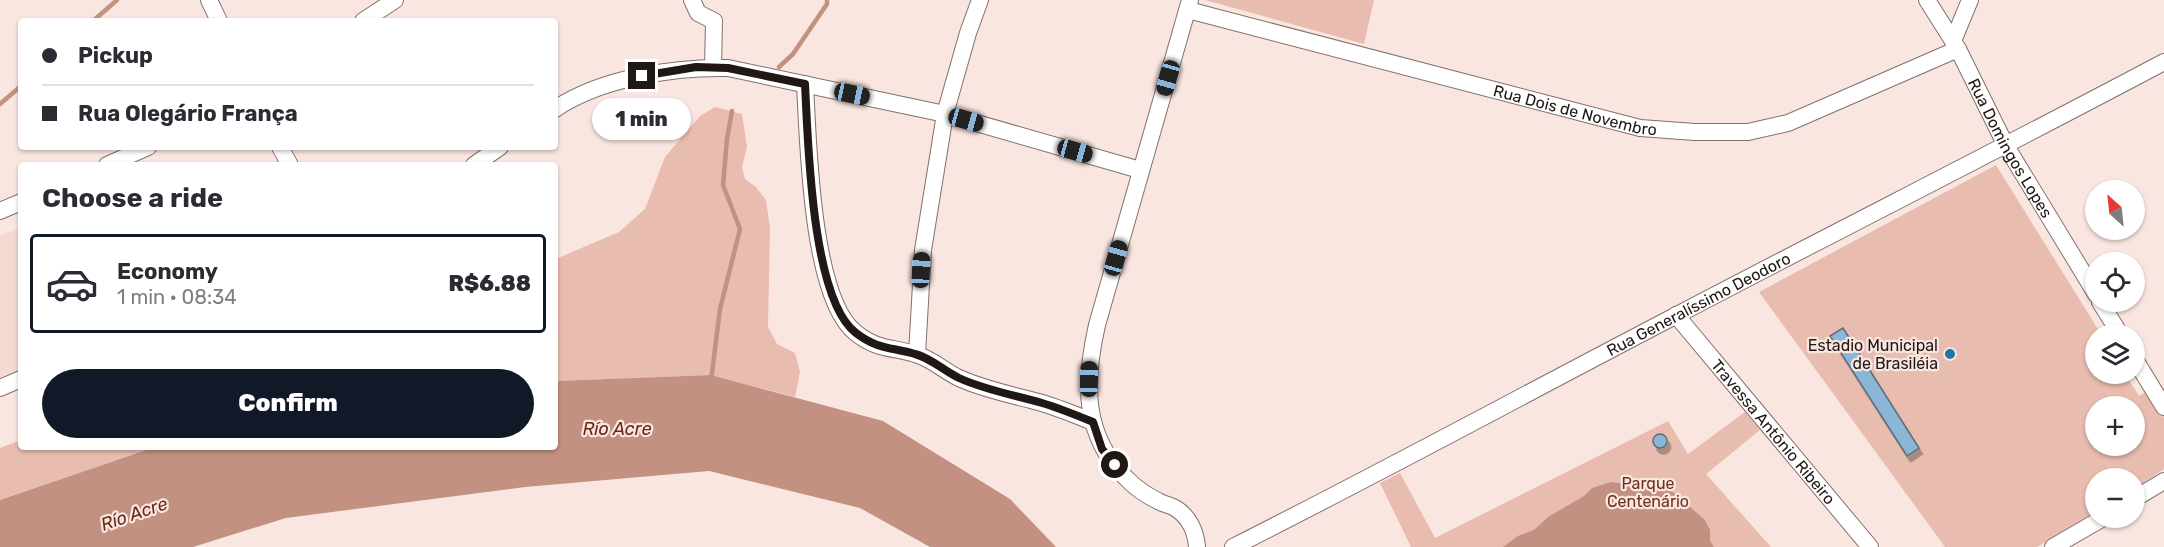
<!DOCTYPE html>
<meta charset="utf-8">
<style>
body{margin:0;font-family:Rubik,sans-serif;background:#f7f7f7;color:#2b2b33;height:100vh;display:flex;flex-direction:column;font-size:22px;white-space:nowrap}
*{box-sizing:border-box;margin:0}
p{font-size:20px;color:#7c7c81}
.icon{flex:none;width:33px;height:33px;fill:none;stroke:currentColor;stroke-width:2;stroke-linecap:round;stroke-linejoin:round}
.map{position:relative;flex:1;overflow:hidden}
.panel{position:absolute;left:18px;top:162px;width:540px;height:288px;display:flex;flex-direction:column;background:#fff;border-radius:6px;box-shadow:0 2px 4px #0004}
.panel>*{flex:none}
.banner{position:absolute;left:18px;top:18px;width:540px;height:132px;border-radius:6px;box-shadow:0 2px 4px #0004;display:grid;align-content:center;height:132px;padding:0 24px;background:#fff}
.needle{width:39px;rotate:333deg}
.buttons{position:absolute;left:2085px;top:180px;display:grid;gap:12px}
.buttons a{display:grid;place-items:center;width:60px;height:60px;border-radius:50%;background:#fff;box-shadow:0 2px 4px #0004;font-size:30px}
.end{position:absolute;width:27px;height:27px;margin:-14px;border:8px solid #1f1815;background:#fff;box-shadow:0 0 0 3px #fff}
.from{border-radius:50%}
.bubble{position:absolute;height:42px;border-radius:21px;background:#fff;box-shadow:0 2px 4px #0004;font-size:20px;font-weight:800;line-height:42px;text-align:center}
.car{position:absolute;width:18px;height:36px;margin:-18px -9px;border-radius:8px;box-shadow:0 0 4px 2px #0007;background:linear-gradient(#222 24%,#8ab4d8 0 40%,#222 0 76%,#8ab4d8 0 86%,#222 0)}
.banner b{display:flex;align-items:center;gap:21px;height:57px;font-size:22px}
.banner b+b{border-top:2px solid #e1e1e2}
.banner i{width:15px;height:15px;background:#2b2b33}
ul{padding:0;list-style:none}
li{display:flex;align-items:center;gap:18px;height:99px;margin:0 12px 9px;padding:0 12px;border:3px solid #e1e1e2;border-radius:6px}
li div{flex:1}
li b{display:block;font-size:22px}
li em{font-style:normal;font-weight:800}
li.selected{border-color:#111827}
li>.icon{width:54px;height:54px;stroke-width:1.5}
h2{padding:0 24px;font-size:27px;line-height:72px}
.action{display:flex;gap:12px;margin-top:auto;padding:12px 24px}
.action a{flex:1;height:69px;border-radius:36px;background:#111827;color:#fff;font-size:24px;font-weight:800;line-height:69px;text-align:center}
.map>svg:first-child{display:block}
.built{fill:#f5d9d0}
.green{fill:#e8bcae;fill-rule:evenodd}
.water{fill:#c39182}
.lines{fill:none;stroke-linecap:round;stroke-linejoin:round}
.stream{stroke:#c39182;stroke-width:4.5}
.building{fill:#8ab7d5;stroke:#5f6d77;stroke-width:1.5;filter:url(#shadow)}
.street-casing{stroke:#82706b;stroke-width:18}
.street{stroke:#fff;stroke-width:16}
.route{stroke:#1f1815;stroke-width:8}
.poi-dot{fill:#1f75a5;stroke:#fae6e0;stroke-width:2}
.labels{text-anchor:middle;stroke-width:4.5;stroke-linejoin:round;paint-order:stroke}
.street-label{font-size:16px;fill:#1f1815;stroke:#fae6e0}
.poi-label{font-size:16px;fill:#1f1815;stroke:#fae6e0;text-anchor:end}
.park-label{font-size:16px;fill:#6e301b;stroke:#fae6e0}
.water-label{font-size:18px;font-style:italic;fill:#672915;stroke:#fae6e0}
</style>
<div class="map">
<svg width="2164" height="547" viewBox="0 0 2164 547">
<defs>
<filter id="shadow"><feDropShadow dx="3.5" dy="6" stdDeviation="0" flood-color="#0004"/></filter>
</defs>
<rect width="100%" height="100%" fill="#fae6e0"/>
<path class="built" d="M 21,228 L 21,371 L 0,379 L 0,236 Z"/>
<path class="green" d="M 1205,0 L 1374,0 L 1364,44 Z
M 715,107 L 742,114 L 747,147 L 742,167 L 745,179 L 756,187 L 766,200 L 770,228 L 768,327 L 777,344 L 795,353 L 800,372 L 795,397 L 711,375 L 555,381 L 555,265 L 558,258 L 619,232 L 645,209 L 665,157 L 700,116 Z
M 1996,165 L 2101,334 L 2096,334 L 2096,374 L 2125,374 L 2139,396 L 2147,391 L 2164,417 L 2164,469 L 2135,488 L 2134,478 L 2096,478 L 2095,512 L 2037,547 L 1945,547 L 1759,292 ZM 2096,406 L 2134,406 L 2134,446 L 2096,446 Z
M 1745,412 L 1760,430 L 1706,474 L 1771,547 L 1411,547 L 1380,483 L 1400,473 L 1435,538 L 1668,421 L 1688,454 Z
M 21,440 L 21,447 L 155,447 L 0,500 L 0,448 Z"/>
<path class="water" d="M 711,375 L 883,421 L 1010,499 L 1056,547 L 930,547 L 860,508 L 709,471 L 525,487 L 286,518 L 193,547 L 0,547 L 0,500 L 155,447 L 555,447 L 555,381 Z
M 1655,480 L 1661,482 L 1705,520 L 1710,530 L 1710,541 L 1714,547 L 1503,547 L 1518,536 L 1534,530 L 1548,517 L 1584,496 L 1592,488 L 1611,482 L 1632,485 L 1649,484 Z"/>
<g class="lines">
<path class="stream" d="M 93,21 L 117,0
M 779,67 L 793,54 L 827,4 L 827,0
M 0,104 L 21,86
M 711,381 L 720,309 L 740,229 L 723,185 L 727,139 L 732,111"/>
</g>
<path class="building" d="M 1843,328 L 1919,448 L 1907,456 L 1830,336 Z
M1653 441a7 7 0 1 1 14 0a7 7 0 1 1-14 0Z"/>
<g class="lines">
<defs>
<g id="street">
<path d="M 209,0 L 219,21"/>
<path d="M 692,0 L 698,13 L 714,21 L 713,68"/>
<path d="M 1190,0 L 1097,325 C 1084,382 1082,436 1128,480 C 1136,488 1148,496 1158,501 C 1163,504 1170,505 1175,508 C 1189,516 1196,532 1197,547"/>
<path id="s1" d="M 1927,0 L 1958,49 L 2006,146 L 2096,294"/>
<path id="s2" d="M 1188,10 L 1640,128 L 1695,132 L 1748,132 L 1788,123 L 1958,49"/>
<path d="M 363,21 L 395,0"/>
<path d="M 1953,41 L 1970,0"/>
<path d="M 805,84 C 808,139 811,299 856,333 C 877,350 892,347 915,354 C 931,358 944,371 959,378 C 985,390 1014,395 1042,403 C 1059,408 1076,415 1093,422"/>
<path d="M 555,109 C 601,78 673,67 728,68 L 945,114 L 1140,170"/>
<path d="M 280,147 L 290,165"/>
<path d="M 107,165 L 148,147"/>
<path d="M 474,165 L 500,147"/>
<path d="M 0,211 L 21,202"/>
<path d="M 2100,302 L 2120,334"/>
<path id="s3" d="M 1676,315 L 1870,547"/>
<path d="M 917,354 L 923,250 L 945,114 L 968,33 L 980,0"/>
<path d="M 2134,358 L 2164,407"/>
<path d="M 0,388 L 21,379"/>
<path d="M 2134,499 L 2164,481"/>
<path id="s4" d="M 1233,547 C 1382,472 1529,392 1677,315 C 1839,230 2002,148 2164,62"/>
<path d="M 2053,547 L 2103,518"/>
</g>
</defs>
<use href="#street" class="street-casing"/>
<use href="#street" class="street"/>
</g>
<g class="lines">
<path class="route" d="M 642,76 L 696,67 L 728,68 L 805,84 C 808,139 811,299 856,333 C 878,350 892,347 915,354 C 931,358 944,371 959,378 C 985,390 1014,395 1042,403 C 1059,408 1076,415 1093,422 L 1102,449 L 1115,465"/>
</g>
<circle class="poi-dot" cx="1950" cy="354" r="6"/>
<g class="labels">
<g class="street-label">
<text dy="6" stroke="none"><textPath href="#s2" startOffset="400">Rua Dois de Novembro</textPath></text>
<text dy="6" stroke="none"><textPath href="#s1" startOffset="170">Rua Domingos Lopes</textPath></text>
<text dy="6" stroke="none"><textPath href="#s4" startOffset="525">Rua Generalíssimo Deodoro</textPath></text>
<text dy="6" stroke="none"><textPath href="#s3" startOffset="152">Travessa Antônio Ribeiro</textPath></text>
</g>
<g class="poi-label">
<text x="1938" y="351">Estadio Municipal<tspan x="1938" dy="18">de Brasiléia</tspan></text>
</g>
<g class="park-label">
<text x="1648" y="489">Parque<tspan x="1648" dy="18">Centenário</tspan></text>
</g>
<g class="water-label">
<text x="617" y="435">Río Acre</text>
<text transform="translate(134 514) rotate(-19)" y="6">Río Acre</text>
</g>
</g>
</svg>
<div class="buttons">
<a><svg class="needle" viewBox="-14 -14 28 28"><path d="M0-13l5 13h-10z" fill="#e53935"/><path d="M0 13l5-13h-10z" fill="#7c7c81"/></svg></a>
<a><svg class="icon" aria-label="locate" viewBox="0 0 24 24"><circle cx="12" cy="12" r="6"/><path d="M12 2v4M12 18v4M2 12h4M18 12h4"/></svg></a>
<a><svg class="icon" aria-label="layers" viewBox="0 0 24 24"><path d="M12 4l9 5-9 5-9-5zM3 14l9 5 9-5"/></svg></a>
<a>+</a>
<a>−</a>
</div>
<i class="end from" style="left:1115px;top:465px"></i>
<i class="end" style="left:642px;top:76px"></i>
<div class="bubble" style="left:592px;top:98px;width:99px">1 min</div>
<i class="car" style="left:1168px;top:78px;rotate:196deg"></i>
<i class="car" style="left:852px;top:94px;rotate:102deg"></i>
<i class="car" style="left:966px;top:120px;rotate:106deg"></i>
<i class="car" style="left:1075px;top:151px;rotate:106deg"></i>
<i class="car" style="left:1116px;top:258px;rotate:16deg"></i>
<i class="car" style="left:921px;top:270px;rotate:3deg"></i>
<i class="car" style="left:1089px;top:379px;rotate:1deg"></i>
<div class="banner">
<b><i class="from"></i>Pickup</b>
<b><i></i>Rua Olegário França</b>
</div>
<section class="panel">
<h2>Choose a ride</h2>
<ul>
<li class="selected"><svg class="icon" aria-label="car" viewBox="0 0 24 24"><path d="M5 17H2v-5l4-1 3-4h7l3 4 3 1v5h-3M9 17h6M6 11h13"/><circle cx="7" cy="17" r="2"/><circle cx="17" cy="17" r="2"/></svg><div><b>Economy</b><p>1 min · 08:34</p></div><em>R$6.88</em></li>
</ul>
<div class="action"><a>Confirm</a></div>
</section>
</div>
